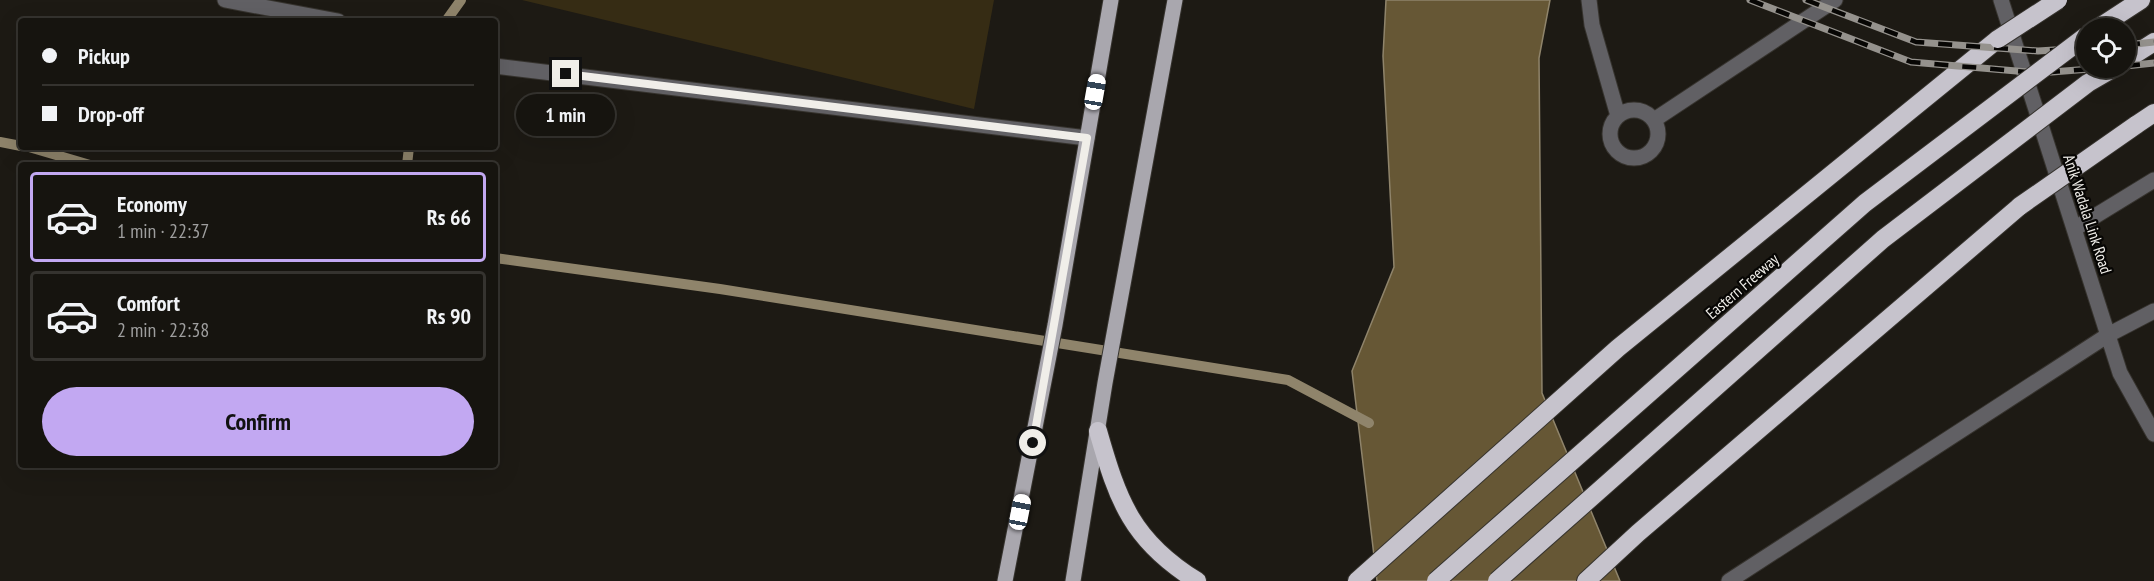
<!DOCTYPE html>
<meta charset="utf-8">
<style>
body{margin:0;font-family:"PT Sans Narrow",sans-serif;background:#1f1d18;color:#f1f3f6;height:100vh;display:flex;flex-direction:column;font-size:22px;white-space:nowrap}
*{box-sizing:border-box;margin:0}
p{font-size:20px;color:#9e9e9e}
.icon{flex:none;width:33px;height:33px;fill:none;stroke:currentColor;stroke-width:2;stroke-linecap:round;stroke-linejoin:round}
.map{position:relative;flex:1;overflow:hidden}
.panel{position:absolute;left:18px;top:162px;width:480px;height:306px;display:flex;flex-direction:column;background:#16140f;border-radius:6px;box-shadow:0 6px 24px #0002,0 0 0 2px #35332f}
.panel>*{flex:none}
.hud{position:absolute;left:18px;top:18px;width:480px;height:132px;border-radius:6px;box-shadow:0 6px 24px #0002,0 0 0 2px #35332f;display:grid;align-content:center;height:132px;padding:0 24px;background:#16140f}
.controls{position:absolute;left:2076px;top:18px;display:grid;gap:12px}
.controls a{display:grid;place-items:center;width:60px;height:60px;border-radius:50%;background:#16140f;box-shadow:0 6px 24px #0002,0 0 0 2px #35332f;font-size:30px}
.end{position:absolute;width:27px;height:27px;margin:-14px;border:8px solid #f0eee9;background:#111;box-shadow:0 0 0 3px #111}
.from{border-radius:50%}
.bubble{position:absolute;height:42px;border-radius:21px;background:#16140f;box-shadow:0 6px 24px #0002,0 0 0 2px #35332f;font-size:20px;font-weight:800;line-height:42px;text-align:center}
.car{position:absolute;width:18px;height:36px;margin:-18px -9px;border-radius:8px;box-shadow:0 0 4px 2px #0007;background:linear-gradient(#fff 24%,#345 0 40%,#fff 0 76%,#345 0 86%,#fff 0)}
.hud b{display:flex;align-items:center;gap:21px;height:57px;font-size:22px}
.hud b+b{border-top:2px solid #35332f}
.hud i{width:15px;height:15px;background:#f1f3f6}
ul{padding:10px 0 0;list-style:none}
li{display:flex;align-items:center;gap:18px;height:90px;margin:0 12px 9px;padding:0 12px;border:3px solid #35332f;border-radius:6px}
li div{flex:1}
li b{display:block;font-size:22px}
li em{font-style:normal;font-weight:800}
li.current{border-color:#c2a8f2}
li>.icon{width:54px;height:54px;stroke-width:1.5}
.primary-button{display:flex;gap:12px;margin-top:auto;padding:12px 24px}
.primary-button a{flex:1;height:69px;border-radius:36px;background:#c2a8f2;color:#111;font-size:24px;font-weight:800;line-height:69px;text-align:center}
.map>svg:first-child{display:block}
.green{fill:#362c14}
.water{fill:#665735;stroke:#8f846b;stroke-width:1.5}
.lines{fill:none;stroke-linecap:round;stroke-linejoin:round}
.stream{stroke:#8f846b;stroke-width:10}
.minor-casing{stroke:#36332e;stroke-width:17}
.major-casing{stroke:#36332e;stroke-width:17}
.highway-casing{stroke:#36332e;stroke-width:20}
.minor{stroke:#616064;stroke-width:15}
.major{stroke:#a9a7ae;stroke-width:15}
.highway{stroke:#c6c3cc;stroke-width:18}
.rail-casing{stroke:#95928d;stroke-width:7}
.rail{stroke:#070604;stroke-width:4.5;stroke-dasharray:14;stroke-linecap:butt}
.highway-bridge-casing{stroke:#36332e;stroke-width:20;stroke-linecap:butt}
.highway-bridge{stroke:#c6c3cc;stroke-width:18}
.route{stroke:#f0eee9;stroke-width:8}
.labels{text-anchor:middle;stroke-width:4.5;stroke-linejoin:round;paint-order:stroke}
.street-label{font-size:16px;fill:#f0eee9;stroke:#070604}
</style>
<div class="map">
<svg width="2154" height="581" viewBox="0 0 2154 581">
<rect width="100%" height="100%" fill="#1d1a14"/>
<path class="green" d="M 522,0 L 994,0 L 974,109 Z"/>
<path class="water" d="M 1386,0 L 1550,0 L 1539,58 L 1542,393 L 1620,581 L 1377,581 L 1352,371 L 1394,267 L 1383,56 Z"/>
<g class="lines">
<path class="stream" d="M 446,21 L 461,0
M 0,142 L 21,146
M 29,147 L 90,165
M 407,165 L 409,147
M 495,258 L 720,289 L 1288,380 L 1369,423"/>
<defs>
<path id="minor" d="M 225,0 L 338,21
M 1589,0 L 1592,25 L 1618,116
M 2001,0 L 2120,373 L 2154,434
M 495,66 L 1087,138
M1610 134a24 24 0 1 1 48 0a24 24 0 1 1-48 0Z
M 1654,120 L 1835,0
M 2074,229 L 2154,180
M 1729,581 L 2108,335 L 2154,311"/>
<path id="major" d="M 1005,581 L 1055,325 L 1111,0
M 1073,581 L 1105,383 L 1175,0"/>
<path id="highway" d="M 2098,28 L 2141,0
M 2126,60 L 2154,42
M 2136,125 L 2154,113
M 1098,431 C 1118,501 1132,541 1197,581
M 1357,581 L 1618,348 L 1998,39
M 1586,581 L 1638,533 L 2020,206"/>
</defs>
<use href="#minor" class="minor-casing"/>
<use href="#major" class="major-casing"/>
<use href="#highway" class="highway-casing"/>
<use href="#minor" class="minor"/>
<use href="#major" class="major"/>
<use href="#highway" class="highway"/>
<defs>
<path id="rail" d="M 1750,0 L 1911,62 L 2039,73 L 2103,68
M 1806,0 L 1916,42 L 2038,51 L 2086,48
M 2126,45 L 2154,42
M 2126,66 L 2154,63"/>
</defs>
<use href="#rail" class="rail-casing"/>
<use href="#rail" class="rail"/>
<defs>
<path id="highway-bridge" d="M 1998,39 L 2058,0
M 2020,206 L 2136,125
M 1436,581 L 1865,203 L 2086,36
M 1497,581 L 1883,239 L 2088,83 L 2114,68"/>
</defs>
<use href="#highway-bridge" class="highway-bridge-casing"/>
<use href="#highway-bridge" class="highway-bridge"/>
</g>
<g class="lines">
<path class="route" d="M 566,74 L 1087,138 L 1033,443"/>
</g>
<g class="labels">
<g class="street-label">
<text transform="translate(2088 214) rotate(72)" y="6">Anik Wadala Link Road</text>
<text transform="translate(1742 286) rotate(-41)" y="6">Eastern Freeway</text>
</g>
</g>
</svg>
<div class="controls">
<a><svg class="icon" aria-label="locate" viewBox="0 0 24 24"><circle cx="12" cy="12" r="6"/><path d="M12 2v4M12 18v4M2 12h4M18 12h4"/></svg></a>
</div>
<i class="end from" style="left:1033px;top:443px"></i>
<i class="end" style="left:566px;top:74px"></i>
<div class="bubble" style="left:516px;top:94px;width:99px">1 min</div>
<i class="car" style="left:1095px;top:92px;rotate:10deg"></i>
<i class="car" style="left:1020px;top:512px;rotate:11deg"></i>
<div class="hud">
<b><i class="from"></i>Pickup</b>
<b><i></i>Drop-off</b>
</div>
<section class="panel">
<ul>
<li class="current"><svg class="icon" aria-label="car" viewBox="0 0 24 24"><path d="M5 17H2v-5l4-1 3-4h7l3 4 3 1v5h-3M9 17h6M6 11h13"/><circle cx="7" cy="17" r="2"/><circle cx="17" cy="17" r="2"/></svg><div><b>Economy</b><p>1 min · 22:37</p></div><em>Rs 66</em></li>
<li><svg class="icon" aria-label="car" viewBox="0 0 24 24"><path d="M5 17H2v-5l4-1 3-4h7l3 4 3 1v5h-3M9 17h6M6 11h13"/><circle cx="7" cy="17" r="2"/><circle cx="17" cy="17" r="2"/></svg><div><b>Comfort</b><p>2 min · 22:38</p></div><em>Rs 90</em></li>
</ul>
<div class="primary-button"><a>Confirm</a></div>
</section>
</div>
